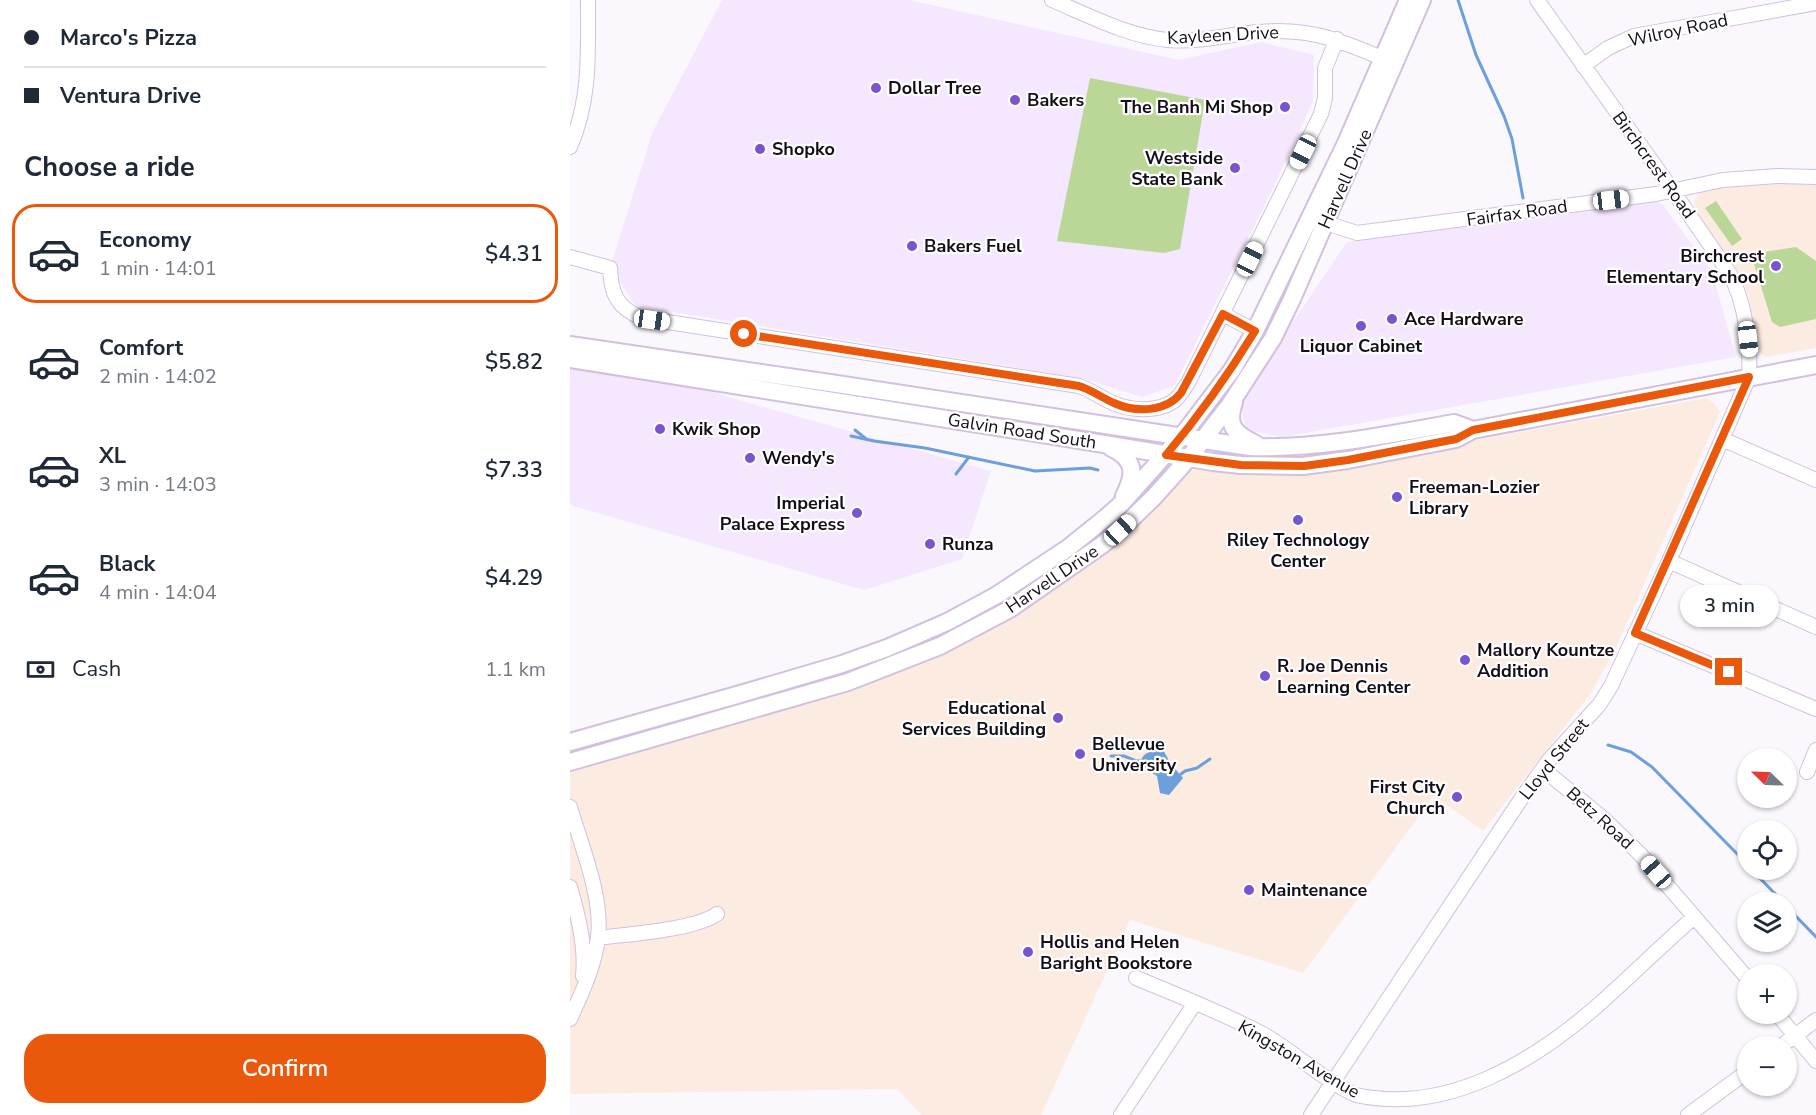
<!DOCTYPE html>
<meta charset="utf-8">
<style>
body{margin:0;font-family:"Nunito Sans",sans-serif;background:#f2f2f3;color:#1f2937;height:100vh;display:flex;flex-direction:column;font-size:22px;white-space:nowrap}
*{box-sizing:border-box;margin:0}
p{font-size:20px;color:#747a83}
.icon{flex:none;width:33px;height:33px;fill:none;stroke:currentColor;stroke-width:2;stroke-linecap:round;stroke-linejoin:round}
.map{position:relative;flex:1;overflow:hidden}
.drawer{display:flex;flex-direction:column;background:#fff;width:570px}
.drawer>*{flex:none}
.banner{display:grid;align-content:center;height:132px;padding:0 24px;background:#fff}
.needle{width:39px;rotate:293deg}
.buttons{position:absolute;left:1167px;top:748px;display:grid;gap:12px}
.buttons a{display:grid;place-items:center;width:60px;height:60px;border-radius:50%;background:#fff;box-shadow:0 2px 4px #0004;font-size:30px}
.end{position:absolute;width:27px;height:27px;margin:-14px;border:8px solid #ea580c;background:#fff;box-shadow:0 0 0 3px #fff}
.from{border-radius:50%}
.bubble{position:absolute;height:42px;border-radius:21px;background:#fff;box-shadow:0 2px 4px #0004;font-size:20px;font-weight:600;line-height:42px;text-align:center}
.car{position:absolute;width:18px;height:36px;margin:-18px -9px;border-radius:8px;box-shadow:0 0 4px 2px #0007;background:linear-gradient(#fff 24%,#345 0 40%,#fff 0 76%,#345 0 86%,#fff 0)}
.banner b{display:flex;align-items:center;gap:21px;height:57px;font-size:22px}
.banner b+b{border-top:2px solid #e0e1e3}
.banner i{width:15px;height:15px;background:#1f2937}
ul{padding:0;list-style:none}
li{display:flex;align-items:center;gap:18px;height:99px;margin:0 12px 9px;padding:0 12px;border:3px solid transparent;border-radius:24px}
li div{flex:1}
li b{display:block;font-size:22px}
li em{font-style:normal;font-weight:600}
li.selected{border-color:#ea580c}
li>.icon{width:54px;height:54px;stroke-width:1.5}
h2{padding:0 24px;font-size:27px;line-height:72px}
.pay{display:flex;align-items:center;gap:15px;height:66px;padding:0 24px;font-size:22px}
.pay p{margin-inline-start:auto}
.button{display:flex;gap:12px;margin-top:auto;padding:12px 24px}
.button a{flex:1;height:69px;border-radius:24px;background:#ea580c;color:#fff;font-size:24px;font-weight:600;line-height:69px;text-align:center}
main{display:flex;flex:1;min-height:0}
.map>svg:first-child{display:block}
.built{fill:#f4e7fe}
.education{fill:#fcebe0}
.green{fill:#bbd797}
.water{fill:#6c9fdb}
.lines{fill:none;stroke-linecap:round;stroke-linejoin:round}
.stream{stroke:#6c9fdb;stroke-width:3}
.minor-casing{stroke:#d2c1de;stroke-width:16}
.major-casing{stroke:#d2c1de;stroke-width:20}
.minor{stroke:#fff;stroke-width:14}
.major{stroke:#fff;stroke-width:16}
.route{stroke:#ea580c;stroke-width:8}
.poi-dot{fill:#7954ce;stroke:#fff;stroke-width:2}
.labels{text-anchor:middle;stroke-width:4.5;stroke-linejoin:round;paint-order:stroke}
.street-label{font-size:18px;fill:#140e18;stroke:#fff}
.poi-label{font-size:18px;font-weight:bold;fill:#140e18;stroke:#fff;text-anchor:start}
</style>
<main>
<section class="drawer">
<div class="banner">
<b><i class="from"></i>Marco's Pizza</b>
<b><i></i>Ventura Drive</b>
</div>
<h2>Choose a ride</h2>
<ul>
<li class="selected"><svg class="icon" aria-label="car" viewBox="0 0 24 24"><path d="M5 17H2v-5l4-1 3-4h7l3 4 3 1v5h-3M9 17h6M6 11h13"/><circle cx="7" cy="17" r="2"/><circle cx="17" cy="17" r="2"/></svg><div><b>Economy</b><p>1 min · 14:01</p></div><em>$4.31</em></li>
<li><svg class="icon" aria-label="car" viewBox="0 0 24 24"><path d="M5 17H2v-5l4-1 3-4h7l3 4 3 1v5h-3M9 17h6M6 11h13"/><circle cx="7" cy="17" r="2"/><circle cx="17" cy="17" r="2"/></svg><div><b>Comfort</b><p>2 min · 14:02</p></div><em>$5.82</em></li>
<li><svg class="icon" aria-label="car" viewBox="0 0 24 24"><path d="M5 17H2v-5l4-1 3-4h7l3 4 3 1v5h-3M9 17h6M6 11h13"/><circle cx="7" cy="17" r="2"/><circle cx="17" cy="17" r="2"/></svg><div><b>XL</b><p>3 min · 14:03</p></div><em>$7.33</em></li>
<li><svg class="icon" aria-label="car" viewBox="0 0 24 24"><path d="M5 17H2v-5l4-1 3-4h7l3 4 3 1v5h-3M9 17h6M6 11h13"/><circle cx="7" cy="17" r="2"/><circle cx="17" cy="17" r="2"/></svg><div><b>Black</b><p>4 min · 14:04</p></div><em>$4.29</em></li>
</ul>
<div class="pay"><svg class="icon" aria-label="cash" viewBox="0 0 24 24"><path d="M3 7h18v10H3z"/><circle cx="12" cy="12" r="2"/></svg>Cash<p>1.1 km</p></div>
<div class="button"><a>Confirm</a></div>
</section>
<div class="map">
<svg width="1246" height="1115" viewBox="0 0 1246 1115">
<rect width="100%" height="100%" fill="#faf7fd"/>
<path class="built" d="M 152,0 L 339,0 L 609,60 L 691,42 L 744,55 L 743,101 L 704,186 L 604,386 L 572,397 L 511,378 L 66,306 L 40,268 L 83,131 Z
M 1084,201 L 1093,205 L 1142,272 L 1166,357 L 712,437 L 677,430 L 668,403 L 777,242 Z
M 0,353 L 23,355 L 165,399 L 421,471 L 392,559 L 294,590 L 0,505 Z"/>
<path class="education" d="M 1207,182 L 1246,183 L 1246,348 L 1195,357 L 1190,352 L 1178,294 L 1169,272 L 1127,215 L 1124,202 L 1129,192 L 1142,187 Z
M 1136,398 L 1144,403 L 1150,412 L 1045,650 L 1021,693 L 913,831 L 864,796 L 733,973 L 560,920 L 471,1115 L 352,1115 L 327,1089 L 0,1094 L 0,769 L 316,674 L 550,540 L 619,472 L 628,468 L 679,472 L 885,444 Z"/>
<path class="green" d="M 520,78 L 635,100 L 610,249 L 594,253 L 487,241 Z
M 1146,201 L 1172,239 L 1162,246 L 1135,208 Z
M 1226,247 L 1246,261 L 1246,319 L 1210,327 L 1202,322 L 1181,254 Z"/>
<path class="water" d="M 588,748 L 592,748 L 601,764 L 613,778 L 599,795 L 590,793 L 587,776 L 576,769 L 571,764 C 571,753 579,753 588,748 Z"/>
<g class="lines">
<path class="stream" d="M 888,0 L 906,55 L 934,116 L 942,139 L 953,198
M 285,430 L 295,438
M 281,436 L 304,441 L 355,448 L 465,471 L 520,468 L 528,470
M 386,474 L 399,457
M 1038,745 L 1061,752 L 1082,767 L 1178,865
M 541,756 L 554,756 L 566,761 L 571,761
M 611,774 L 615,771 L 627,768 L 640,759
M 1182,870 L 1214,903
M 1216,906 L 1246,937"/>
<defs>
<path id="minor" d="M 482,0 C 520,16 557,36 598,40 C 629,43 659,34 689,32 C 741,27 775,42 821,62
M 1013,66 L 1038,48 L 1064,36 L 1246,3
M 0,147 C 21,99 18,51 18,0
M 756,223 L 787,233 L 1086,194 L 1153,180 L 1207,176 L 1246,177
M 0,257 L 40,268 C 41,294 47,308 72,318 L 509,386 C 521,390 531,398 543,403 C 561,411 592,413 607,398 C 611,394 614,388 618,383 L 751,114 L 755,98 L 755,68 L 767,39
M 653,314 L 685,331
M 1152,439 L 1246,480
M 1099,561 L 1246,627
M 1065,633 L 1246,709
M 973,769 L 1035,820 L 1071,855 L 1178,979
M 1237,772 L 1246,750
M 0,807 C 11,845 33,897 28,937 C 25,965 12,993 0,1019
M 0,887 C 8,915 16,947 13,976
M 28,938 C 58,934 124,930 147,914
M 566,978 C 608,995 650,1012 691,1033 C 724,1051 751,1079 786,1095 C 876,1115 963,1062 1027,1006 C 1060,977 1091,946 1124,917
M 1207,1014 L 1246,1061
M 1210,1047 L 1246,1020
M 551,1115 L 625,1003
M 741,1115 L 951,799 L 979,760 L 1029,705 L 1041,686 L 1099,561 L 1179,377 C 1181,346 1175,302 1160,274 L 1103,191 L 967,0
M 1118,1115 L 1178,1071"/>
<path id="major" d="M 0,345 L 260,383 L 680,447 C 749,449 816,435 884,423 L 903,430
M 0,359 L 534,444 L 643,462 L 671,465 L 733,466 L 778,460 L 886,439 L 903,430 L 1246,365
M 664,402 C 656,425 664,434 686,444
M 540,447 C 565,459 566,473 554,496
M 0,742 L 167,695 L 272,664 L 317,648 L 377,622 L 427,595 L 498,548 L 534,519 L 550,505 L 611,437 L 662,370 L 685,331 L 776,143 L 838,0
M 0,762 L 278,682 L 370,646 L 440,609 L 532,545 L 550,530 L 584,497 L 618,459 L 659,406 L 703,338 L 722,299 L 852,0"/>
</defs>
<use href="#minor" class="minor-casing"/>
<use href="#major" class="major-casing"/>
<use href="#minor" class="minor"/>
<use href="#major" class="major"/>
</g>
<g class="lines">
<path class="route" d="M 174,334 L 509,386 C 522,390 532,398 544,403 C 566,413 596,412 611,393 L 653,314 L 685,331 C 658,375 629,416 596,455 L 671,465 L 734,466 L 778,460 L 886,439 L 903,430 L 1179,377 L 1065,633 L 1159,672"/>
</g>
<g class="poi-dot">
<circle cx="306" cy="88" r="6"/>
<circle cx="445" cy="100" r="6"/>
<circle cx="715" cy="107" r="6"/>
<circle cx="190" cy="149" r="6"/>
<circle cx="665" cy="168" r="6"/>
<circle cx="342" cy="246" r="6"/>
<circle cx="1206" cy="266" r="6"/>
<circle cx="822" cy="319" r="6"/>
<circle cx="791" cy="326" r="6"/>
<circle cx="90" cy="429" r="6"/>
<circle cx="180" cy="458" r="6"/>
<circle cx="827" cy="497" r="6"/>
<circle cx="287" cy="513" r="6"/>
<circle cx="728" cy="520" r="6"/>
<circle cx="360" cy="544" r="6"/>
<circle cx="895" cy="660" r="6"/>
<circle cx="695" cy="676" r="6"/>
<circle cx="488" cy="718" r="6"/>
<circle cx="510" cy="754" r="6"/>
<circle cx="887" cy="797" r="6"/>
<circle cx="679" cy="890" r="6"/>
<circle cx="458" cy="952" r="6"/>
</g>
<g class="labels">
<g class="street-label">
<text transform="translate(1108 30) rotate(-12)" y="6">Wilroy Road</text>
<text transform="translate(653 35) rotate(-3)" y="6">Kayleen Drive</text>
<text transform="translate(1084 165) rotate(54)" y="6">Birchcrest Road</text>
<text transform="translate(775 179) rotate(-66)" y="6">Harvell Drive</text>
<text transform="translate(947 213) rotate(-8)" y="6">Fairfax Road</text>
<text transform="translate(452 431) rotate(9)" y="6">Galvin Road South</text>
<text transform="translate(482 579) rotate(-34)" y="6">Harvell Drive</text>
<text transform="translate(984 759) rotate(-51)" y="6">Lloyd Street</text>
<text transform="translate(1030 818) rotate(42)" y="6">Betz Road</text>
<text transform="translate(729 1059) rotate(30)" y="6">Kingston Avenue</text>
</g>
<g class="poi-label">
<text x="318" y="94">Dollar Tree</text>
<text x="457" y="106">Bakers</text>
<text x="703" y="113" text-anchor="end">The Banh Mi Shop</text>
<text x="202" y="155">Shopko</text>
<text x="653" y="164" text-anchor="end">Westside<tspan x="653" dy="21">State Bank</tspan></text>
<text x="354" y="252">Bakers Fuel</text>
<text x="1194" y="262" text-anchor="end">Birchcrest<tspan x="1194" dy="21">Elementary School</tspan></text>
<text x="834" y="325">Ace Hardware</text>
<text x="791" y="352" text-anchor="middle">Liquor Cabinet</text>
<text x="102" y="435">Kwik Shop</text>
<text x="192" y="464">Wendy's</text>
<text x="839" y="493">Freeman-Lozier<tspan x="839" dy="21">Library</tspan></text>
<text x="275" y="509" text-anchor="end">Imperial<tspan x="275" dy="21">Palace Express</tspan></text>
<text x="728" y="546" text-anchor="middle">Riley Technology<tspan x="728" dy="21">Center</tspan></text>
<text x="372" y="550">Runza</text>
<text x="907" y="656">Mallory Kountze<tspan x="907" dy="21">Addition</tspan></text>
<text x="707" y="672">R. Joe Dennis<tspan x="707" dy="21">Learning Center</tspan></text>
<text x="476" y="714" text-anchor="end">Educational<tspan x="476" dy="21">Services Building</tspan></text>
<text x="522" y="750">Bellevue<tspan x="522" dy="21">University</tspan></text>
<text x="875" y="793" text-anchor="end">First City<tspan x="875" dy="21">Church</tspan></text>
<text x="691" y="896">Maintenance</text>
<text x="470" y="948">Hollis and Helen<tspan x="470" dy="21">Baright Bookstore</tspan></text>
</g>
</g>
</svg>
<div class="buttons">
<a><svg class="needle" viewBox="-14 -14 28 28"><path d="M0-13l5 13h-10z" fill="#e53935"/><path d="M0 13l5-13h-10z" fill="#747a83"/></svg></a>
<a><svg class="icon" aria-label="locate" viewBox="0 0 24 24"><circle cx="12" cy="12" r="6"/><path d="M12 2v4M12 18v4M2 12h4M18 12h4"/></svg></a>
<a><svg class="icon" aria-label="layers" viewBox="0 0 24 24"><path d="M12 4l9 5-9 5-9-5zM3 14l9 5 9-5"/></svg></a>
<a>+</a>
<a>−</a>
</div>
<i class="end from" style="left:174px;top:334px"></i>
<i class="end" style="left:1159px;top:672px"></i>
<div class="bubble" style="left:1110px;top:585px;width:99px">3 min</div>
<i class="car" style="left:733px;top:152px;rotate:206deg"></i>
<i class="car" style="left:1041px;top:200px;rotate:83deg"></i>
<i class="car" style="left:680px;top:259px;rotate:26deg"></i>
<i class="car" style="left:82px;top:320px;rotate:98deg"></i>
<i class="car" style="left:1178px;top:339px;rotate:173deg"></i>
<i class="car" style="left:550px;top:530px;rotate:47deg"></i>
<i class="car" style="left:1086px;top:872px;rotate:319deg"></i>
</div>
</main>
